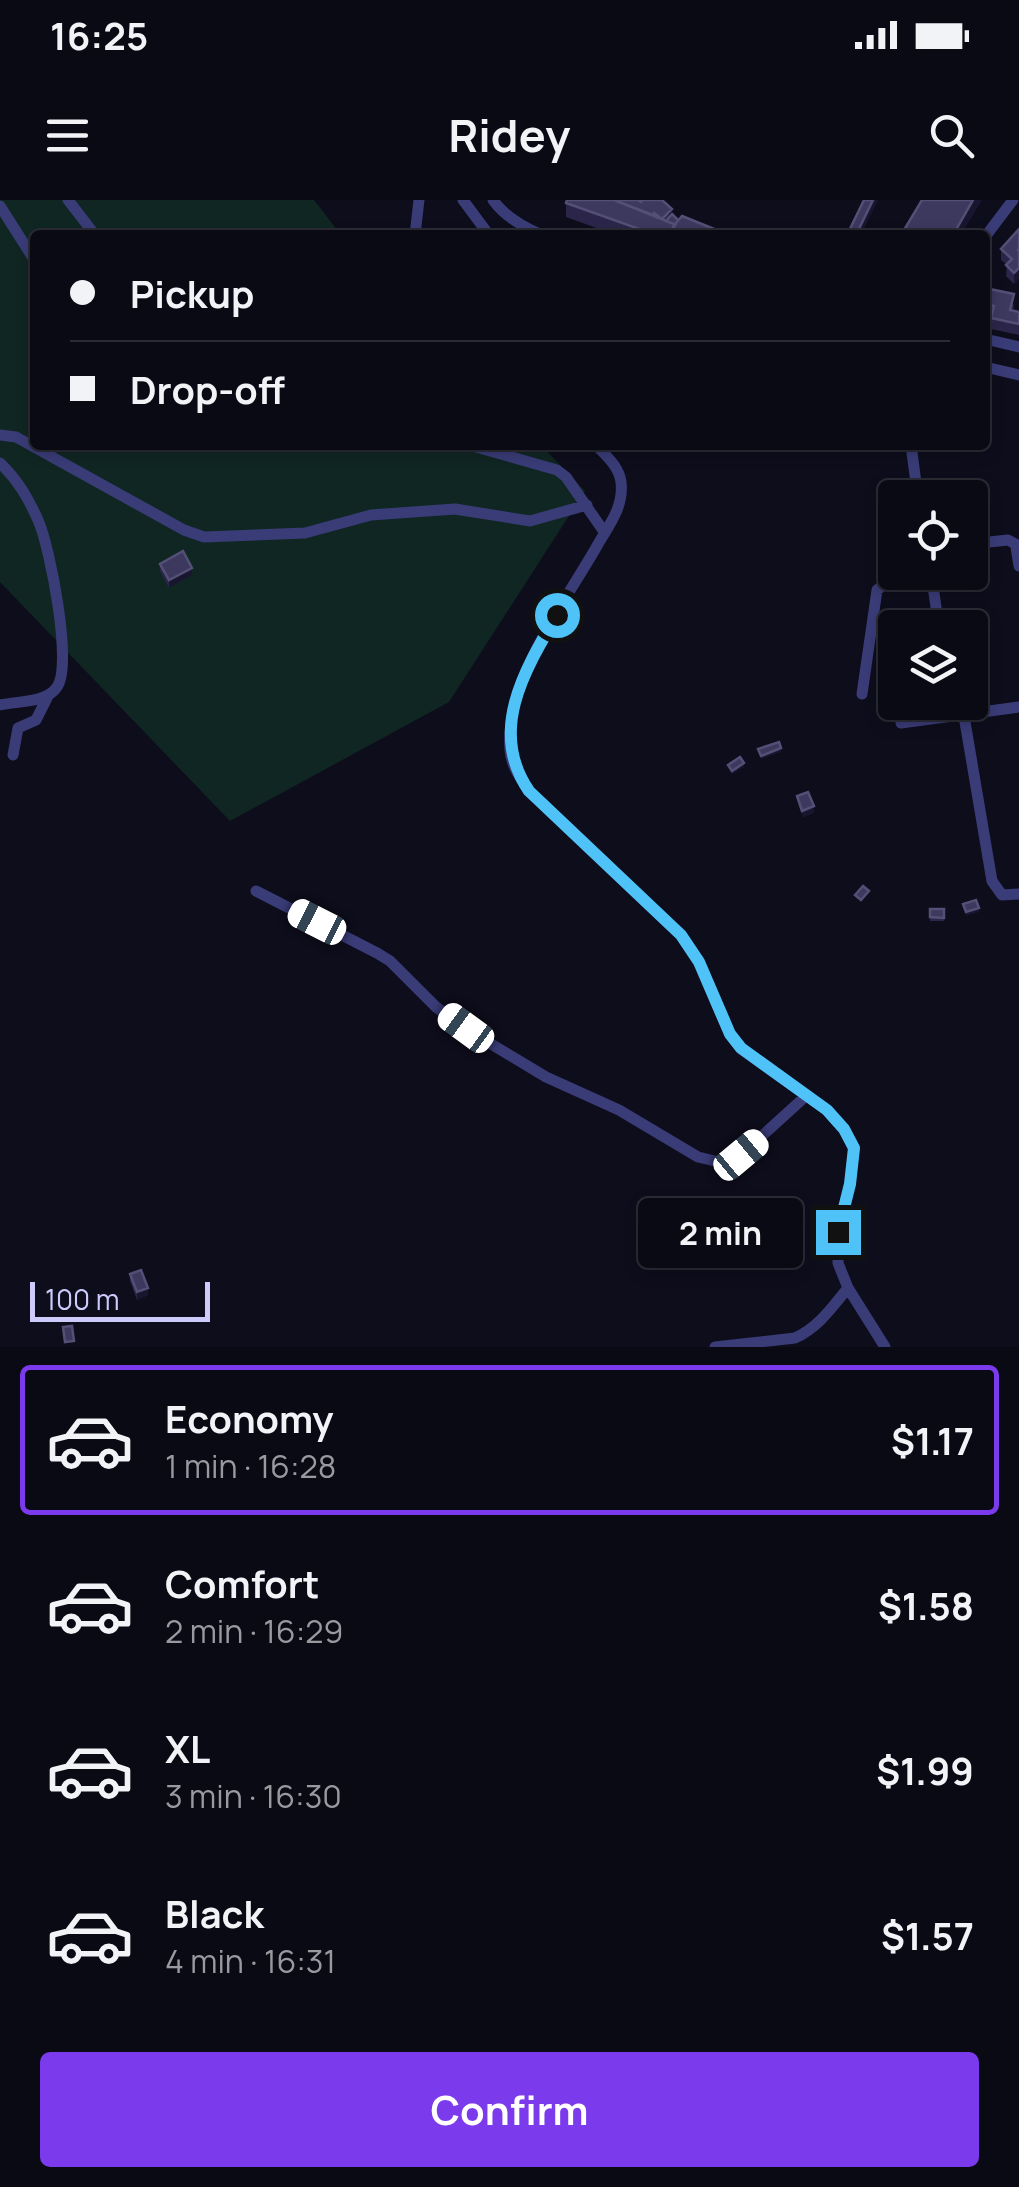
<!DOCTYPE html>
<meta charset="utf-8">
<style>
body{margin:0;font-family:Manrope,sans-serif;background:#181822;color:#f1f3f6;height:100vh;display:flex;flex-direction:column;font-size:38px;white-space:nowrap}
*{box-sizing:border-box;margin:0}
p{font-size:32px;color:#999aa0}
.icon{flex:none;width:55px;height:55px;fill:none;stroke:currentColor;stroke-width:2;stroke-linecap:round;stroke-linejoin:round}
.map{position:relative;height:1147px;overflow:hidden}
.sheet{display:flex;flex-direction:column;background:#0a0a15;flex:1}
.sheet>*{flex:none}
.guide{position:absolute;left:30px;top:30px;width:960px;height:220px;border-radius:10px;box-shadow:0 5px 15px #0003,0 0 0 2px #2a2b34;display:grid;align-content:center;height:220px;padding:0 40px;background:#0a0a15}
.controls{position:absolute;left:878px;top:280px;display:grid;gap:20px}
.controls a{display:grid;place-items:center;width:110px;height:110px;border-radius:10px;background:#0a0a15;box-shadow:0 5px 15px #0003,0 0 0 2px #2a2b34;font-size:50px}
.scale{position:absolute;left:30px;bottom:25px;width:180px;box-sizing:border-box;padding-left:10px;border:5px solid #cdcbfc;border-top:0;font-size:28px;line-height:35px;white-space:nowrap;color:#cdcbfc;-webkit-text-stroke:8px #0e0d1c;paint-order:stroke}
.end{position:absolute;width:45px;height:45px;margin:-22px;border:12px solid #4fc3f7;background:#111;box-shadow:0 0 0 5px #111}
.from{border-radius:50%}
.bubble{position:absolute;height:70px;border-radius:10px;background:#0a0a15;box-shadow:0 5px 15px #0003,0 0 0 2px #2a2b34;font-size:32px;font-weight:700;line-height:70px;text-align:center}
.car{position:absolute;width:30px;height:60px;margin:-30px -15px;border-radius:12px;box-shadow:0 0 8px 2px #0007;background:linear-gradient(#fff 24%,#345 0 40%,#fff 0 76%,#345 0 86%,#fff 0)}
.guide b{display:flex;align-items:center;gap:35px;height:95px;font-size:38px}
.guide b+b{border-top:2px solid #2a2b34}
.guide i{width:25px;height:25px;background:#f1f3f6}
ul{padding:18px 0 0;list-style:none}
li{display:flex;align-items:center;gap:30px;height:150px;margin:0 20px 15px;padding:0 20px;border:5px solid transparent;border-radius:10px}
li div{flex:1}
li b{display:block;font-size:38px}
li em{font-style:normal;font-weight:700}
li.selected{border-color:#7c3aed}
li>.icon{width:90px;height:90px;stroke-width:1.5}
.primary-button{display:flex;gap:20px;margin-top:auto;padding:20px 40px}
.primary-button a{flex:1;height:115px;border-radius:10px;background:#7c3aed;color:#fff;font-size:40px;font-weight:700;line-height:115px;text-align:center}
.status{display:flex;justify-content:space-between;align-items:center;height:70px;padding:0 50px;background:#0a0a15;direction:ltr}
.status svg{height:28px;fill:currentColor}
header{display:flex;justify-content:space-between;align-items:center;height:130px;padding:0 40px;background:#0a0a15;font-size:45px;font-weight:700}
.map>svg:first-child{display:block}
.green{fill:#102623}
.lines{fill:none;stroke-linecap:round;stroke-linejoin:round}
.minor{stroke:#3a3c78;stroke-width:11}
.wall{fill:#2b2649}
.shaded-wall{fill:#18152f}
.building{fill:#3d385d;stroke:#534f76;stroke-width:2.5}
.route{stroke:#4fc3f7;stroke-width:12}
</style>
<div class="status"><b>16:25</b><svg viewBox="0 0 49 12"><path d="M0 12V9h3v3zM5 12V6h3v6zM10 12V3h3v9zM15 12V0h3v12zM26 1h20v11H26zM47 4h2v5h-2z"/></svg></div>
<header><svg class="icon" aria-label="menu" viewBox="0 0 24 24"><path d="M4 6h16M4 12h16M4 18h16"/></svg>Ridey<svg class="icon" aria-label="search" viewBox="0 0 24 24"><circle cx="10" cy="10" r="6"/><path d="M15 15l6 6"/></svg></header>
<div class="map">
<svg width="1019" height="1147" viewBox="0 0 1019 1147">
<rect width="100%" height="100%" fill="#0e0d1c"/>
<path class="green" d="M 0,0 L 314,0 L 341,35 L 35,35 L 35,245 L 541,245 L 585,291 L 449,502 L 230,621 L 0,382 Z"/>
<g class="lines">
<path class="minor" d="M 68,0 L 95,35
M 463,0 L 489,35
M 493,0 C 505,17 523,27 542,35
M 0,6 L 35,61
M 415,35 L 419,0
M 985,37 L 1013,0
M 985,139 L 1019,147
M 985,167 L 1019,175
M 0,235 L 16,237 L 184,330 L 204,337 L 305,333 L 371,315 L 455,309 L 530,321 L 587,305
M 469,245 L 557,270 L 566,277 L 605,333
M 596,245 C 606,256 619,266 621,282 C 624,307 609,325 597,346 C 565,402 504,482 510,550 C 511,565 520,578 529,591 L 681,735 L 699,761 L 730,834 L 741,849 L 827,910 L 844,929 L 854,949 L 850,984 L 838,1032 L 838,1063 L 848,1088 L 885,1147
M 911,245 L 918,298
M 0,263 C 18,280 28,298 38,320 C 50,347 73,465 57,487 C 47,503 17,501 0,505
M 970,344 L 1008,340 L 1019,346
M 1016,347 L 1019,366
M 931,372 L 939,428
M 862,494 L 877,390 L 901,372
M 964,516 L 992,681 L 1002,695 L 1019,694
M 901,523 L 1019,507
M 13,555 L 18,528 L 36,520 L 48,496
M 256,691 L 377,753 L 390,761 L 436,807 L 466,829 L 546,877 L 619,910 L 698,957 L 719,962 L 741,955 L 807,895
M 715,1147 L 795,1138 C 819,1127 832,1107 848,1088"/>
</g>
<path class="wall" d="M 566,3 L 672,15 L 678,20 L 724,35 L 616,35 L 566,17 Z
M 1019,29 L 1014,84 L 1006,76 L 1007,65 L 1001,60 L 1001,49 Z
M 985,88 L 1014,105 L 1013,111 L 1019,112 L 1019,135 L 991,129 L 991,116 L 985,114 Z
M 160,364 L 192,375 L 169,388 L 160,371 Z
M 930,709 L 944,709 L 944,721 L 930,721 Z
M 130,1074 L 148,1095 L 137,1100 L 130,1081 Z"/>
<path class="shaded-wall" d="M 873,0 L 878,0 L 861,35 L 856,35 Z
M 973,0 L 982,0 L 961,35 L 953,35 Z
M 1019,68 L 1019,79 L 1014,84 L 1014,73 Z
M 192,368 L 192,375 L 169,388 L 169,380 Z
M 781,548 L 781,552 L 761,559 L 761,556 Z
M 744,563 L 744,567 L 732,574 L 732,571 Z
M 814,606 L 814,613 L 802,618 L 802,611 Z
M 979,708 L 979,712 L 966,716 L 966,712 Z
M 148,1088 L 148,1095 L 137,1100 L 137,1092 Z"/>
<path class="building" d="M 567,0 L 614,0 L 674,24 L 671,35 L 656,35 L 566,3 Z
M 614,0 L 638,0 L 641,2 L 642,0 L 662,0 L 672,9 L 662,19 L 654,13 L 653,15 Z
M 864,0 L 873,0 L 856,35 L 847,35 Z
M 922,0 L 973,0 L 953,35 L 901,35 Z
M 672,14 L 678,20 L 674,27 L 674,24 L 666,21 Z
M 682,16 L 724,33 L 723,35 L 672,35 L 675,24 Z
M 1019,29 L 1019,48 L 1018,50 L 1019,51 L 1019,68 L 1014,73 L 1006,65 L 1012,59 L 1001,49 Z
M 985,88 L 1014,94 L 1010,110 L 1019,112 L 1019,124 L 991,118 L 994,106 L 985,104 Z
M 183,351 L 192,368 L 169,380 L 160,364 Z
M 779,542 L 781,548 L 761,556 L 758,549 Z
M 740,557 L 744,563 L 732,571 L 728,565 Z
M 808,592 L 814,606 L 802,611 L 797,596 Z
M 863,686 L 869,691 L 861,700 L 855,695 Z
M 976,700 L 979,708 L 966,712 L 963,704 Z
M 930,709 L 944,709 L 944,718 L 930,717 Z
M 141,1070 L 148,1088 L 137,1092 L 130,1074 Z
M 72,1126 L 74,1141 L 65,1142 L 63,1127 Z"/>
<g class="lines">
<path class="route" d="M 557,415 C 524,471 488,531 529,591 L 681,735 L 699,762 L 730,834 L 741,848 L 827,910 L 844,929 L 854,948 L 850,984 L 838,1032"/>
</g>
</svg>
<div class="controls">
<a><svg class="icon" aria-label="locate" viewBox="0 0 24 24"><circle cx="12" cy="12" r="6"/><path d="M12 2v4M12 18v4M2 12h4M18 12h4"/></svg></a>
<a><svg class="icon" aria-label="layers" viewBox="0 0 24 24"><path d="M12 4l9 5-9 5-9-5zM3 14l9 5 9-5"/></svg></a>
</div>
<div class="scale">100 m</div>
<i class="end from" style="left:557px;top:415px"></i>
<i class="end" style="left:838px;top:1032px"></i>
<div class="bubble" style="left:638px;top:998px;width:165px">2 min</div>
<i class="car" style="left:317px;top:722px;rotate:297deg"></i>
<i class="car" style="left:466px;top:828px;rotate:306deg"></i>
<i class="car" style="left:741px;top:955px;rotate:50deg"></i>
<div class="guide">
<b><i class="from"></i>Pickup</b>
<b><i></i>Drop-off</b>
</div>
</div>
<section class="sheet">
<ul>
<li class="selected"><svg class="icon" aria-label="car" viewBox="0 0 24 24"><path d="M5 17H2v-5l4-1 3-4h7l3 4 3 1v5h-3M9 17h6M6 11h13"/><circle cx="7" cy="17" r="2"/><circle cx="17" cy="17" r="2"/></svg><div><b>Economy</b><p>1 min · 16:28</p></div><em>$1.17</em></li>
<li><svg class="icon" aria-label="car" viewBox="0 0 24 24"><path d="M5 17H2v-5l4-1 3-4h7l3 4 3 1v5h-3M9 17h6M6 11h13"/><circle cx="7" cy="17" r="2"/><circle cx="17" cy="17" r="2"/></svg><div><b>Comfort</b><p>2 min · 16:29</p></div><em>$1.58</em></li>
<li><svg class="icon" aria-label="car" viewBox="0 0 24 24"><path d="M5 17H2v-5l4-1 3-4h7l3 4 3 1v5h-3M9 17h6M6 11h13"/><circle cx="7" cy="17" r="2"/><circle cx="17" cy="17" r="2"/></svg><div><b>XL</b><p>3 min · 16:30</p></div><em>$1.99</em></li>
<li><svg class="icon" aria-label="car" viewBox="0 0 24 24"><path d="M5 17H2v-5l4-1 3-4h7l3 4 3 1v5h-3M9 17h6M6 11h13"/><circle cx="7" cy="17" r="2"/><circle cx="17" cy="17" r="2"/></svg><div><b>Black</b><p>4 min · 16:31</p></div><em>$1.57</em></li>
</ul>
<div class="primary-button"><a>Confirm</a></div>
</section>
